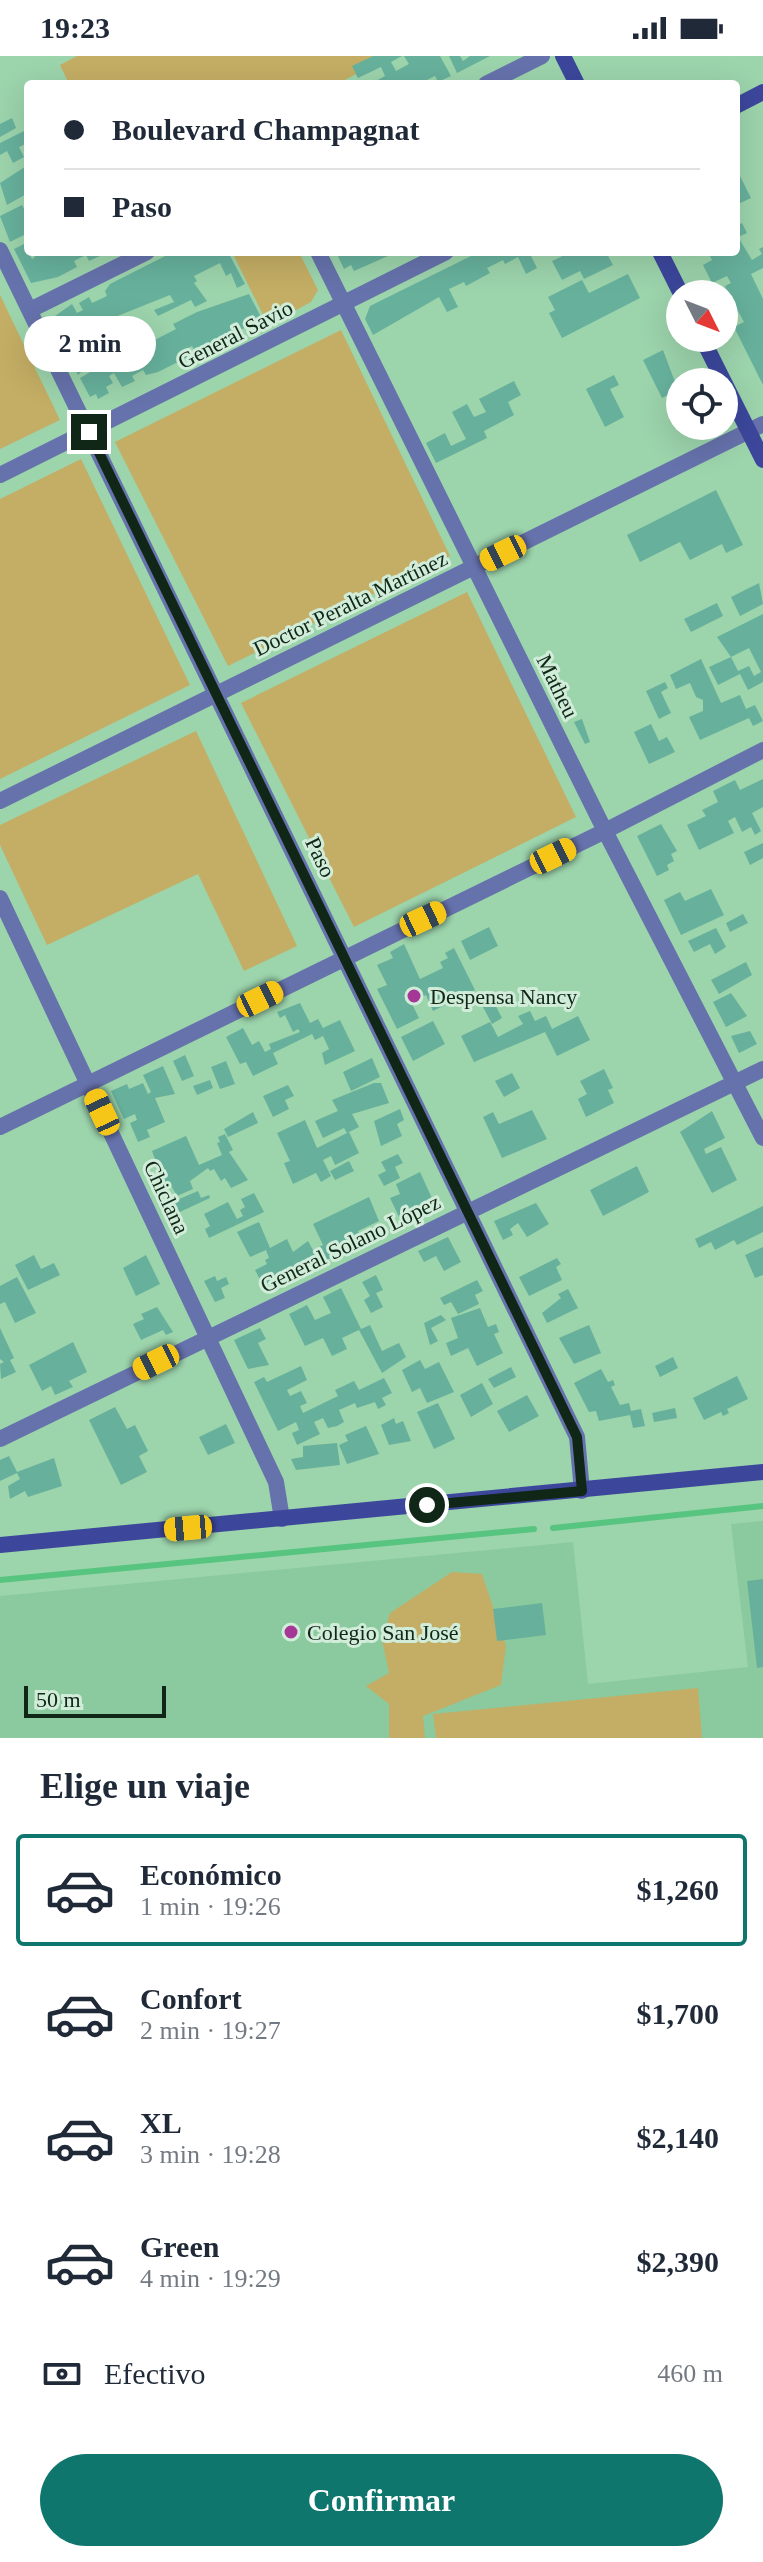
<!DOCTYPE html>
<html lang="es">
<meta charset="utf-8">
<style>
body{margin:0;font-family:Georgia,serif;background:#f6f6f7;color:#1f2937;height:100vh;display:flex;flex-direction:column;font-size:30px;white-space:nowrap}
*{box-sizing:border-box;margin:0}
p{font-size:26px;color:#747a83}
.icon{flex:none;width:44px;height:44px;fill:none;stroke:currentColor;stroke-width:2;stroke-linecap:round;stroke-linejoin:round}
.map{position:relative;height:1682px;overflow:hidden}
.side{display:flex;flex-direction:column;background:#fff;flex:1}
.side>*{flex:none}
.banner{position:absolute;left:24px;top:24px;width:716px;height:176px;border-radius:8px;box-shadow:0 8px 32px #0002;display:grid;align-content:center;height:176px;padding:0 40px;background:#fff}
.needle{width:52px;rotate:132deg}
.buttons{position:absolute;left:666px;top:224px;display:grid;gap:16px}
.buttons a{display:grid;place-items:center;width:72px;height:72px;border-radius:50%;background:#fff;box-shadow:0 8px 32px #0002;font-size:40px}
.scale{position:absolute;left:24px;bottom:20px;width:142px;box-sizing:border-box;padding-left:8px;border:4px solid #102718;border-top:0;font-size:22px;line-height:28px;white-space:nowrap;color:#102718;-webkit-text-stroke:6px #d1edd9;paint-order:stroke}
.end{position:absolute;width:36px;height:36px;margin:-18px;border:10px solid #102718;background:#fff;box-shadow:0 0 0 4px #fff}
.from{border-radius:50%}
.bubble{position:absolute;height:56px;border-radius:28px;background:#fff;box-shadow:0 8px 32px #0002;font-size:26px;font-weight:700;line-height:56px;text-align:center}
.car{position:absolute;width:24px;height:48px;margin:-24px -12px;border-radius:10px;box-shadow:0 0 6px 2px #0007;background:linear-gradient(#f5c518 24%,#345 0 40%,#f5c518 0 76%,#345 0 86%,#f5c518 0)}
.banner b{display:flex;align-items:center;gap:28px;height:76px;font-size:30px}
.banner b+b{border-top:2px solid #e0e1e3}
.banner i{width:20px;height:20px;background:#1f2937}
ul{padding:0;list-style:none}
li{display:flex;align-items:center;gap:24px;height:112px;margin:0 16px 12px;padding:0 24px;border:4px solid transparent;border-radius:8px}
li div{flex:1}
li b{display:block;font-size:30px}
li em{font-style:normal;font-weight:700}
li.current{border-color:#0f766e}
li>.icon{width:72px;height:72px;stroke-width:1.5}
h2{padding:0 40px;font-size:36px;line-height:96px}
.pay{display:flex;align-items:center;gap:20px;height:88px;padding:0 40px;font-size:30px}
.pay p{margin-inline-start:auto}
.cta{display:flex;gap:16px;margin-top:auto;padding:16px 40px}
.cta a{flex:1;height:92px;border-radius:48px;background:#0f766e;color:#fff;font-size:32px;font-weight:700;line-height:92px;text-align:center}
.status{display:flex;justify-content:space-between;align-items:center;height:56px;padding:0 40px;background:#fff;direction:ltr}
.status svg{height:22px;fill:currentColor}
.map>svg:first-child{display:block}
.built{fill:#8aca9e}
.green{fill:#c4ae65}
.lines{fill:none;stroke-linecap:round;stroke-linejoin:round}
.stream{stroke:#57c580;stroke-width:6}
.building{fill:#67b19c;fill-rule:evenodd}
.street{stroke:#6672ac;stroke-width:16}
.secondary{stroke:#3c479c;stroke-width:16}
.route{stroke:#102718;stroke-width:10}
.poi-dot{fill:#a53796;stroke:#d1edd9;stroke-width:3}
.labels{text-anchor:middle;stroke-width:6;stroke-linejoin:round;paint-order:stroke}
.street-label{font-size:22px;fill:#102718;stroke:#d1edd9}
.poi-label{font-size:22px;fill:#102718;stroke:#d1edd9;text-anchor:start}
</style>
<div class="status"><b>19:23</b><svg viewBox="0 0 49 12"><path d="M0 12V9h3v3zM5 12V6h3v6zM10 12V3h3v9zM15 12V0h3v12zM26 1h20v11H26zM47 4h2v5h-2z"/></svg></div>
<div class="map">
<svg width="763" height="1682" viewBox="0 0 763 1682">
<rect width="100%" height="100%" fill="#9cd4ac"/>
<path class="built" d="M 763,1465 L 763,1682 L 0,1682 L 0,1540 L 573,1486 L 588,1628 L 748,1611 L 731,1468 Z"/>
<path class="green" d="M 77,0 L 391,0 L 337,28 L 69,28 L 60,9 Z
M 232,196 L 299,196 L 318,234 L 311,246 L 268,269 Z
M 0,239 L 60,364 L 0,393 Z
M 341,274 L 450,500 L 228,610 L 115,386 Z
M 81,403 L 190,629 L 0,723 L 0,443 Z
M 467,536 L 576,761 L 354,871 L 241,647 Z
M 196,675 L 297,890 L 244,915 L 198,818 L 47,889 L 0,789 L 0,769 Z
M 452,1516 L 482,1518 L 506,1590 L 501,1629 L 423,1660 L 425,1682 L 389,1682 L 389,1648 L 366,1630 L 389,1617 L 382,1584 L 390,1557 Z
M 698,1632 L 702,1682 L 436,1682 L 433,1658 Z"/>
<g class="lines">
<path class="stream" d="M 553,1472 L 763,1450
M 0,1524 L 534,1473"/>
</g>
<path class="building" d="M 373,0 L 402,0 L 391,6 L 396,15 L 409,8 L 404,0 L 440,0 L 451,20 L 438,26 L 435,20 L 425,25 L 426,28 L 370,28 L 385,20 L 381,11 L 358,22 L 352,10 Z
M 449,0 L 460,0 L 463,5 L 470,0 L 490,0 L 457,17 Z
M 12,62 L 16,72 L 0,81 L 0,68 Z
M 28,73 L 28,87 L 19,91 L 24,101 L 13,107 L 7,95 L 0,99 L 0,87 Z
M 28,109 L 28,137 L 7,149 L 0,127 Z
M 736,112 L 751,142 L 736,149 Z
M 22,149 L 28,161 L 24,164 L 28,177 L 10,186 L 0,160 Z
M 742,167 L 747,177 L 738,181 L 752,204 L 762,198 L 759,193 L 763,191 L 763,212 L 751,218 L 763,243 L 763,329 L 734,271 L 744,266 L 738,255 L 728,260 L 725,252 L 728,250 L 724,241 L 729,239 L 725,230 L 731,227 L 727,220 L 712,227 L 703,209 L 712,204 L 708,196 L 736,196 L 736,170 Z
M 24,188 L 32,203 L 35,201 L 33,196 L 98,196 L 100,200 L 89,205 L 86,199 L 74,205 L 77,211 L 58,221 L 31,227 L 14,193 Z
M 173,196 L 228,196 L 245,228 L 237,232 L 231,217 L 226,220 L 220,207 L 194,220 L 197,225 L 194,227 L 207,245 L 195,251 L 191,244 L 158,260 L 154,254 L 174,246 L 170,239 L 110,263 L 114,270 L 128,263 L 131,269 L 140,264 L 147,277 L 144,279 L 139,270 L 119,280 L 128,298 L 136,293 L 132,285 L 140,281 L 145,289 L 176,273 L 173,268 L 197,256 L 249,238 L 262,263 L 196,297 L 192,290 L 186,293 L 190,300 L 158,316 L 146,319 L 143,314 L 132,320 L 135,325 L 122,331 L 114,317 L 109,320 L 113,327 L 106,331 L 109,337 L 98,343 L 96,338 L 90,341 L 80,322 L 92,315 L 89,308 L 78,319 L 71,305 L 87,296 L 78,280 L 62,287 L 52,268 L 58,265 L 55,260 L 72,248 L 77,257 L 83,254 L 79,247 L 89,241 L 92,247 L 107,240 L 105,235 L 110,228 ZM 107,286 L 116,303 L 102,307 L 95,292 Z
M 336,196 L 397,196 L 354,215 L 351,209 L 344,213 Z
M 479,196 L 529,196 L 537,212 L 526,218 L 518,201 L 505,208 L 503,204 L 487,212 L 490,217 L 466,230 L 464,226 L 449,233 L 458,251 L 447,256 L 439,241 L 373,279 L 365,263 L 370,250 Z
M 571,196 L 606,196 L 613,209 L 584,223 L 580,215 L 562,224 L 552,205 Z
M 628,218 L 640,242 L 562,282 L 549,257 L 555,254 L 548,241 L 582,224 L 589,237 Z
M 663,294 L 678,334 L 662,342 L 643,304 Z
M 614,319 L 619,329 L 610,333 L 624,361 L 605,371 L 586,333 Z
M 514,325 L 521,339 L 508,346 L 514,359 L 484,375 L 487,382 L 436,407 L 426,387 L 445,377 L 451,390 L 466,383 L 452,356 L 467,348 L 474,361 L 486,356 L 479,343 Z
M 716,434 L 743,489 L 726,497 L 722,488 L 690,504 L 680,486 L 640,506 L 627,479 Z
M 759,527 L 763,548 L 740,560 L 731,541 Z
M 717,547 L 723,560 L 691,576 L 684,563 Z
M 763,558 L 763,626 L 748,634 L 740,618 L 718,629 L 709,611 L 731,601 L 738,615 L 749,610 L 754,620 L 761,616 L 749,592 L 731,601 L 717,581 Z
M 701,603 L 721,647 L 740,639 L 746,653 L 755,649 L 763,665 L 753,670 L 749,662 L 700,684 L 689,661 L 703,655 L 703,644 L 696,641 L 690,627 L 676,633 L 670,619 Z
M 665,626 L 668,632 L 661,636 L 671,657 L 659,663 L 646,635 Z
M 582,663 L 590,686 L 585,688 L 574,666 Z
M 651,668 L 659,685 L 667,681 L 675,696 L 649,708 L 634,676 Z
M 763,723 L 763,751 L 752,757 L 761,775 L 755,779 L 751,771 L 742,776 L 735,761 L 728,765 L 734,777 L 699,794 L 687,769 L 706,760 L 702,754 L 718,746 L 713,735 L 735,724 L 740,734 Z
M 661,768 L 677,795 L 671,798 L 674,805 L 667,809 L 669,814 L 657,820 L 637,780 Z
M 763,787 L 763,802 L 750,809 L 744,796 Z
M 711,833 L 724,859 L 681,879 L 664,844 L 680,836 L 685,845 Z
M 743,858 L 748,867 L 730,876 L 726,867 Z
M 489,871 L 498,890 L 470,904 L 461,885 Z
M 716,872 L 726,891 L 715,898 L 710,888 L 694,896 L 688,885 Z
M 404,888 L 420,923 L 443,912 L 440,906 L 448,902 L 445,897 L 454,892 L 475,934 L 433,955 L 426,939 L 411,946 L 419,962 L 397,973 L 377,933 L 387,929 L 377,909 L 393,902 L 390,896 Z
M 746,906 L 752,919 L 719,938 L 711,924 Z
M 731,937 L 747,960 L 726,971 L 713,946 Z
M 492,943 L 502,962 L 492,968 L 482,949 Z
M 300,947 L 310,967 L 318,963 L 323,972 L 340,964 L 355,995 L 325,1009 L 322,997 L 329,993 L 323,980 L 315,984 L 312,978 L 273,997 L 278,1008 L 253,1020 L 246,1006 L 240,1008 L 226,981 L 243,972 L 252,989 L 259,985 L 265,996 L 271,993 L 269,988 L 300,976 L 298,973 L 293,976 L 285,959 L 280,962 L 277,956 Z
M 530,955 L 535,965 L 546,960 L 552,973 L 578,960 L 590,984 L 557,1000 L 545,976 L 474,1006 L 461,980 L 490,966 L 498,981 L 523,968 L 518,960 Z
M 433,965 L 445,988 L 413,1005 L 401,981 Z
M 750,975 L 757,988 L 739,997 L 731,980 Z
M 185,999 L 194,1020 L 182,1025 L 173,1005 Z
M 372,1002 L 380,1021 L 351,1035 L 343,1016 Z
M 226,1005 L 235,1028 L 220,1033 L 211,1011 Z
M 163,1010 L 175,1038 L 155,1042 L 165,1066 L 147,1074 L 150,1081 L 138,1086 L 130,1067 L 137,1064 L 135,1058 L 124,1063 L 111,1035 L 127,1028 L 129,1033 L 143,1027 L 148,1038 L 151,1036 L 143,1019 Z
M 604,1013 L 613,1032 L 608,1034 L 614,1047 L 586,1061 L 578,1043 L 587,1038 L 580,1025 Z
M 512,1017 L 520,1032 L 504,1041 L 495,1025 Z
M 210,1024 L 213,1032 L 197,1039 L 193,1030 Z
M 374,1027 L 381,1027 L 389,1047 L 352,1058 L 359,1071 L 347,1077 L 344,1072 L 323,1082 L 315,1065 L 338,1055 L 332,1044 Z
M 288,1029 L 294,1040 L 285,1044 L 289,1053 L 273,1061 L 263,1040 Z
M 400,1053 L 404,1064 L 397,1068 L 402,1080 L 381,1090 L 374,1065 Z
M 532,1054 L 547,1083 L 502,1102 L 483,1061 L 493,1056 L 499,1068 Z
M 712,1055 L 725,1082 L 704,1093 L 706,1098 L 721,1091 L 737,1124 L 712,1137 L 680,1076 Z
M 253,1056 L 258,1067 L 228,1081 L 224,1073 Z
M 305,1064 L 317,1092 L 349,1076 L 359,1097 L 335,1109 L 331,1100 L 323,1104 L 331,1120 L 321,1126 L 316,1117 L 293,1128 L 284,1107 L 290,1105 L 277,1077 Z
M 225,1078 L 233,1094 L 229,1096 L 248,1124 L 231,1132 L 225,1122 L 221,1125 L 214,1113 L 210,1115 L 208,1112 L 190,1125 L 193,1133 L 177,1140 L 169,1126 L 164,1128 L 152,1095 L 186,1080 L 199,1109 L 222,1099 L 217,1087 L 220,1086 L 218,1081 Z
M 398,1098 L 403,1107 L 395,1111 L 400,1122 L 384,1130 L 378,1119 L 386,1115 L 381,1106 Z
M 349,1105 L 354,1115 L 335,1124 L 330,1115 Z
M 637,1110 L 649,1136 L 603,1160 L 590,1134 Z
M 420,1116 L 435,1149 L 401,1165 L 390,1142 L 400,1138 L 396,1128 Z
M 198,1135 L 201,1142 L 209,1139 L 210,1142 L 169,1161 L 162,1144 L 168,1141 L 170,1147 Z
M 254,1137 L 264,1156 L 209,1182 L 205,1173 L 210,1170 L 204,1158 L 228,1146 L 237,1163 L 243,1160 L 240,1154 L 245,1151 L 241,1143 Z
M 369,1141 L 379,1165 L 358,1175 L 364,1186 L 318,1208 L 315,1201 L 307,1205 L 310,1212 L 295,1219 L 293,1215 L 263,1229 L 255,1214 L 267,1208 L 265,1204 L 269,1202 L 266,1194 L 250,1201 L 237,1176 L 259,1166 L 270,1192 L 287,1183 L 293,1196 L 308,1185 L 313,1194 L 323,1189 L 313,1168 Z
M 536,1147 L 549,1168 L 527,1181 L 518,1167 L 510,1173 L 513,1179 L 503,1184 L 494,1165 Z
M 763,1150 L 763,1176 L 737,1189 L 734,1184 L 715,1194 L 711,1186 L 699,1192 L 695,1183 Z
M 448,1181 L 461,1206 L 444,1215 L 436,1200 L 424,1206 L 418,1195 Z
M 763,1191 L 763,1219 L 755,1222 L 745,1199 Z
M 34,1199 L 41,1213 L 54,1207 L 60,1219 L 28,1234 L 15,1209 Z
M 146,1199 L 160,1228 L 136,1240 L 123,1212 Z
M 557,1202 L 561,1208 L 556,1211 L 562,1224 L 529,1240 L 519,1221 Z
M 376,1219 L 383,1234 L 376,1237 L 383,1251 L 371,1257 L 364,1244 L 370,1240 L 362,1226 Z
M 215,1220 L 217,1225 L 226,1221 L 229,1228 L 221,1232 L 225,1242 L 215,1246 L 204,1225 Z
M 17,1221 L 36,1257 L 15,1267 L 5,1246 L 0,1248 L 0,1230 Z
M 477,1224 L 483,1235 L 475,1239 L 479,1248 L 458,1258 L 451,1246 L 444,1249 L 440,1242 Z
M 341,1232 L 361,1273 L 342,1282 L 347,1293 L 332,1300 L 323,1282 L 305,1290 L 289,1258 L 307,1249 L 315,1264 L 331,1257 L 323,1241 Z
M 568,1233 L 578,1252 L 547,1267 L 542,1257 L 561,1242 L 558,1238 Z
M 157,1251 L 173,1276 L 166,1279 L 163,1274 L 141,1284 L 133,1268 L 144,1263 L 141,1258 Z
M 480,1252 L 488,1271 L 496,1268 L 499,1276 L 494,1278 L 503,1297 L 477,1310 L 468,1292 L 451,1300 L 446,1287 L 458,1282 L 451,1262 Z
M 441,1259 L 446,1264 L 431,1272 L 438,1285 L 430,1289 L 424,1267 Z
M 370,1269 L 382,1295 L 399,1287 L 406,1301 L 382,1317 L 359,1274 Z
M 589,1269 L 601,1297 L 574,1308 L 559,1282 Z
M 0,1272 L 14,1302 L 10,1304 L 16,1316 L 1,1323 L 0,1308 L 4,1306 L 0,1303 Z
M 260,1272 L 266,1283 L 258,1287 L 269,1309 L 248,1313 L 234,1284 Z
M 73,1286 L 87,1316 L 69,1325 L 73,1331 L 55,1339 L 51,1330 L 42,1335 L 29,1309 Z
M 673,1301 L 678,1312 L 660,1321 L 655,1310 Z
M 420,1304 L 425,1313 L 439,1306 L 454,1336 L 427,1347 L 420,1332 L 412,1336 L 402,1314 Z
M 301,1310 L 307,1324 L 287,1334 L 290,1340 L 301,1335 L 307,1347 L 300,1350 L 303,1357 L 338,1340 L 335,1334 L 354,1325 L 359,1334 L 384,1322 L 392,1337 L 382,1342 L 386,1349 L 378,1353 L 375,1346 L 357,1352 L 355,1347 L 339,1354 L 344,1366 L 337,1370 L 328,1372 L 323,1362 L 314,1366 L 320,1378 L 297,1389 L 292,1377 L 299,1374 L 296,1366 L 278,1375 L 254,1326 L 264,1321 L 267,1326 Z
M 511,1311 L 516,1321 L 494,1332 L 488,1323 Z
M 601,1313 L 608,1326 L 613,1324 L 615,1329 L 611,1331 L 620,1349 L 629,1347 L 631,1355 L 641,1353 L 645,1370 L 633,1372 L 630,1359 L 599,1365 L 596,1355 L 589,1356 L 574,1327 Z
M 737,1320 L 748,1343 L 727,1353 L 729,1357 L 723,1360 L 721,1356 L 704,1364 L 693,1342 Z
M 482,1327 L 493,1348 L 471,1361 L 460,1339 Z
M 527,1339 L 539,1360 L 509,1376 L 497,1355 Z
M 438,1347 L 455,1383 L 434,1393 L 417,1356 Z
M 115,1351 L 127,1373 L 135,1369 L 148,1395 L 139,1400 L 147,1416 L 121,1429 L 89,1364 Z
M 675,1352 L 677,1362 L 654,1366 L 652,1357 Z
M 394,1362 L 396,1368 L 403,1365 L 411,1385 L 389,1389 L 381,1369 Z
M 226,1368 L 235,1387 L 208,1399 L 199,1381 Z
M 366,1370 L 379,1398 L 347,1408 L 339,1389 L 348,1385 L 345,1379 Z
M 337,1387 L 340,1409 L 296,1414 L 291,1403 L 303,1401 L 303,1390 Z
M 9,1400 L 17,1416 L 54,1402 L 62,1430 L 28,1441 L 25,1435 L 10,1443 L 8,1430 L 20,1423 L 17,1417 L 0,1425 L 0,1404 Z
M 763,1523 L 763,1611 L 757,1612 L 747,1525 Z
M 542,1547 L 546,1579 L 497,1585 L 493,1553 Z"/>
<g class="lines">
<path class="street" d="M 486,28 L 542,0
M 0,194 L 577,1381 L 582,1435
M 318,196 L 605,775 L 763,1082
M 30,254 L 147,196
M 0,419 L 446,196
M 0,745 L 763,368
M 0,842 L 276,1426 L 282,1463
M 0,1071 L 605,775 L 763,694
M 0,1383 L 763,1013"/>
<path class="secondary" d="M 563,0 L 577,28
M 736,50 L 763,36
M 660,196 L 681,238
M 702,282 L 763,404
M 0,1489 L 763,1416"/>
</g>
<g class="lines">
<path class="route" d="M 89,376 L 577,1381 L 582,1435 L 427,1449"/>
</g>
<g class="poi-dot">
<circle cx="414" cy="940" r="8"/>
<circle cx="291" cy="1576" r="8"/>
</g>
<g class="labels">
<g class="street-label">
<text transform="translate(235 278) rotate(-27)" y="8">General Savio</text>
<text transform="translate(350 547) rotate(-26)" y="8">Doctor Peralta Martínez</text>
<text transform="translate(558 630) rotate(64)" y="8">Matheu</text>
<text transform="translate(321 801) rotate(64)" y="8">Paso</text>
<text transform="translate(167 1141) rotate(65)" y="8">Chiclana</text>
<text transform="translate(350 1187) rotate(-26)" y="8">General Solano López</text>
</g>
<g class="poi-label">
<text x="430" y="948">Despensa Nancy</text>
<text x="307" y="1584">Colegio San José</text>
</g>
</g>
</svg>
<div class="buttons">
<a><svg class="needle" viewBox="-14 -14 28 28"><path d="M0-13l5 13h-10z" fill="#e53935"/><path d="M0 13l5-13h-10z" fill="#747a83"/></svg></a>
<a><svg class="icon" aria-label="locate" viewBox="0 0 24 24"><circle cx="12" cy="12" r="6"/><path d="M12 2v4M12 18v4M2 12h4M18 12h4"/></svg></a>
</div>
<div class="scale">50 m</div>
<i class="end from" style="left:427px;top:1449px"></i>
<i class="end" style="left:89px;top:376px"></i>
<div class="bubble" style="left:24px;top:260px;width:132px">2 min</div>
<i class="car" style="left:503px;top:497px;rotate:244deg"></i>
<i class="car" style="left:553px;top:800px;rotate:64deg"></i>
<i class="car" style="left:423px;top:863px;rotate:65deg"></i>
<i class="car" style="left:260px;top:943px;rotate:64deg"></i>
<i class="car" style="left:102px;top:1056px;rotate:335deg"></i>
<i class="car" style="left:156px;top:1306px;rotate:244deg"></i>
<i class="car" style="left:188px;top:1472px;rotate:265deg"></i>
<div class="banner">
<b><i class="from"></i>Boulevard Champagnat</b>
<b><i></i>Paso</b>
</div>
</div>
<section class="side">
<h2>Elige un viaje</h2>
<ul>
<li class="current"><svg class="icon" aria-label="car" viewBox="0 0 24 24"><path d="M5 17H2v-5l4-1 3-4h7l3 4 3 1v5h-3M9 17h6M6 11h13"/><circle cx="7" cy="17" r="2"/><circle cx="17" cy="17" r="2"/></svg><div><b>Económico</b><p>1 min · 19:26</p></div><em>$1,260</em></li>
<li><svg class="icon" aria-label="car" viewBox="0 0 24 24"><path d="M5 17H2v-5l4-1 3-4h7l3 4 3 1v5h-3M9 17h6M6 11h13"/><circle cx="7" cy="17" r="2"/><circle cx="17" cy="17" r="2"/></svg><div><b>Confort</b><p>2 min · 19:27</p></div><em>$1,700</em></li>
<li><svg class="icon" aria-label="car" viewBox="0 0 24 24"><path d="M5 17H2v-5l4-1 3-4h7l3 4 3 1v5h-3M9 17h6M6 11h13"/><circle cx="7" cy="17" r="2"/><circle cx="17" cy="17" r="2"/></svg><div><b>XL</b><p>3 min · 19:28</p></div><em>$2,140</em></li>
<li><svg class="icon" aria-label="car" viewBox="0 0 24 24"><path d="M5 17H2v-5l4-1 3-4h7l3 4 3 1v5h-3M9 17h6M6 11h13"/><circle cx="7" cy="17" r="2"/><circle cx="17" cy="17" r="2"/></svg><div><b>Green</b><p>4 min · 19:29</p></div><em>$2,390</em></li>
</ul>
<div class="pay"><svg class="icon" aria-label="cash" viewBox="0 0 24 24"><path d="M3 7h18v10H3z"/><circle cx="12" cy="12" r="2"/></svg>Efectivo<p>460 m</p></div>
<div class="cta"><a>Confirmar</a></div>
</section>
